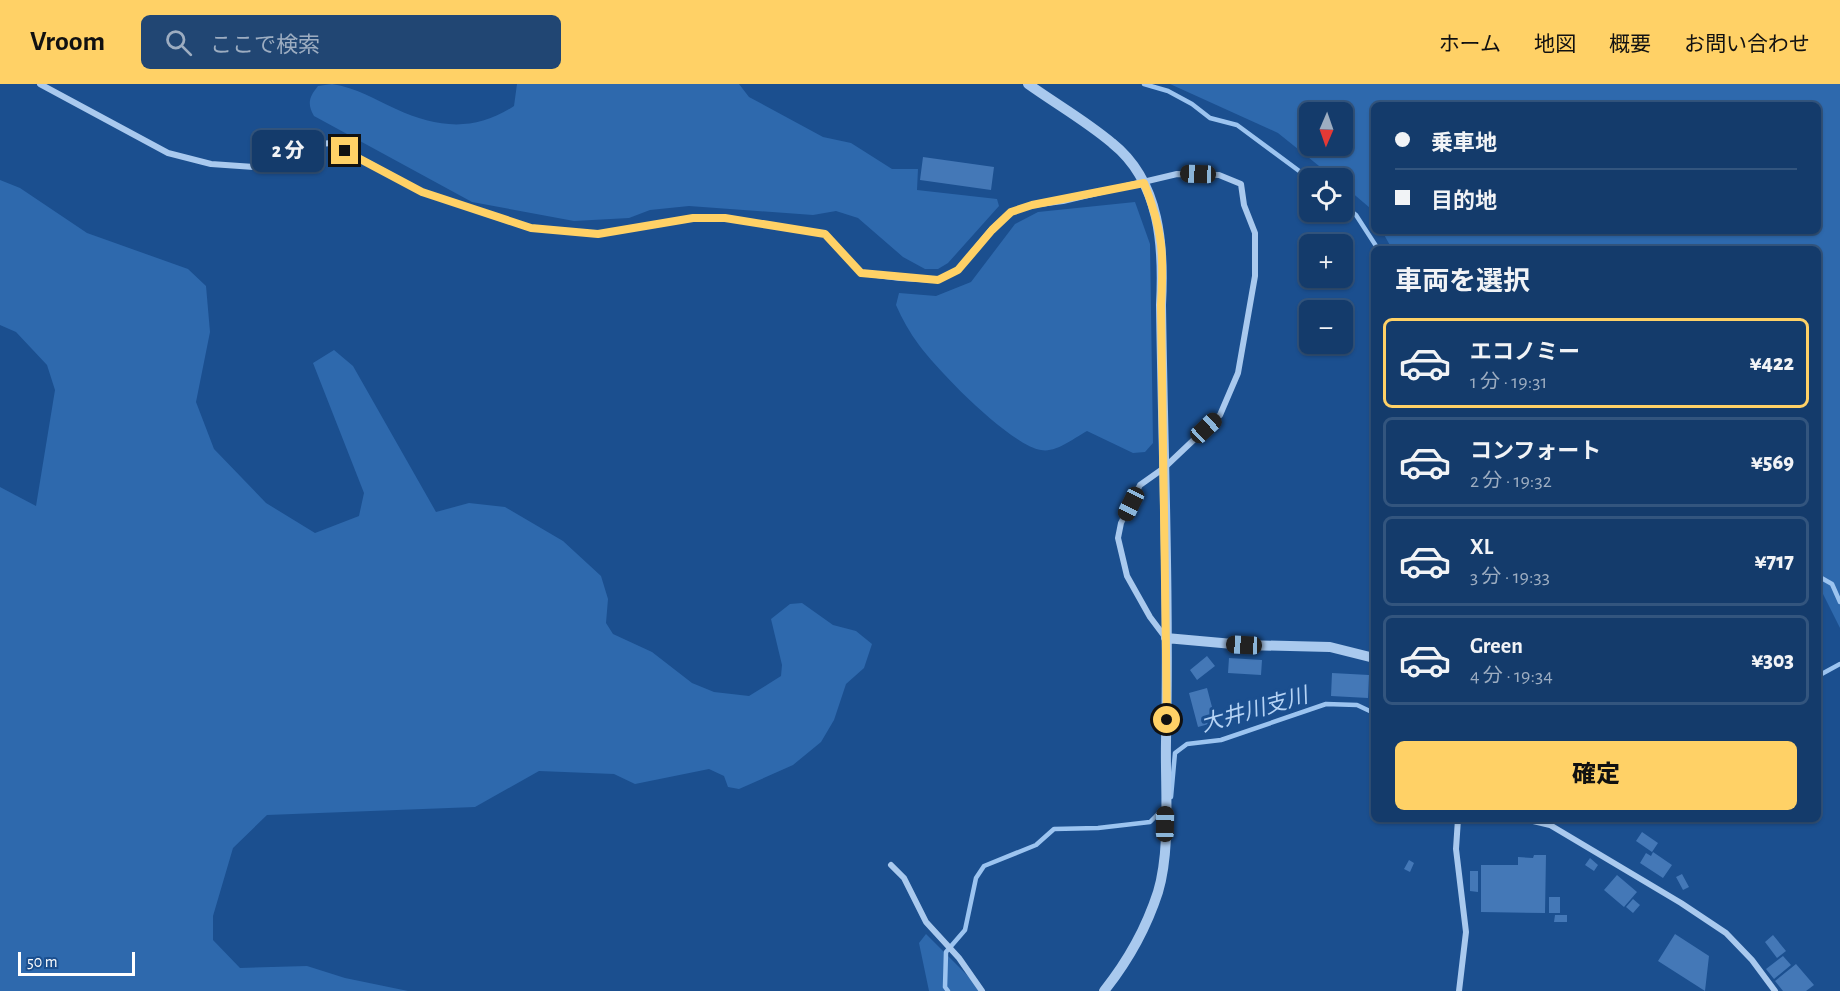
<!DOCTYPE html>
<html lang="ja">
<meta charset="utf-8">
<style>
body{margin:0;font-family:"Alegreya Sans","Noto Sans JP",sans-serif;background:#214673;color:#f1f3f6;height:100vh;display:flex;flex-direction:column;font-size:22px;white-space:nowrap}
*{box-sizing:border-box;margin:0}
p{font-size:20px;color:#9dadc1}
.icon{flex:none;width:33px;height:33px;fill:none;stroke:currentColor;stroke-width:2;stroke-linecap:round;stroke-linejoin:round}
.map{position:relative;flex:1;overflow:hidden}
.panel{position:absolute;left:1371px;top:162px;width:450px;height:576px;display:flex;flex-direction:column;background:#143b6b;border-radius:9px;box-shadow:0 2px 4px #0004,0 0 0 2px #33557e}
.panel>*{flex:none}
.guide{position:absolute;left:1371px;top:18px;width:450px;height:132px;border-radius:9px;box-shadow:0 2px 4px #0004,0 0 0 2px #33557e;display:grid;align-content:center;height:132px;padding:0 24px;background:#143b6b}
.needle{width:39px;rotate:182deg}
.buttons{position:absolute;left:1299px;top:18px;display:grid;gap:12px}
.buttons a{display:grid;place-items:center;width:54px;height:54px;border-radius:9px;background:#143b6b;box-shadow:0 2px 4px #0004,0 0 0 2px #33557e;font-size:30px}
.scale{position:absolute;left:18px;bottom:15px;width:117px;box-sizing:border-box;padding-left:6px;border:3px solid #fff;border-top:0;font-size:16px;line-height:21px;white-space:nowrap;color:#fff;-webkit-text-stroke:4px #1b4f8f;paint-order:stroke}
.end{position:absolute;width:27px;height:27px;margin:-14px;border:8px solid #ffd166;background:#111;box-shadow:0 0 0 3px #111}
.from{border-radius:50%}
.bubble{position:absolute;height:42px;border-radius:9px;background:#143b6b;box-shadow:0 2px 4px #0004,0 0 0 2px #33557e;font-size:20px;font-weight:800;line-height:42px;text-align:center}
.car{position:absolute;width:18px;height:36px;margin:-18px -9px;border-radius:8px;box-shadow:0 0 4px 2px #0007;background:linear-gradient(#222 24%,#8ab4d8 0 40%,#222 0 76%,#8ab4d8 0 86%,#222 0)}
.guide b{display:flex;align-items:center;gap:21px;height:57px;font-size:22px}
.guide b+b{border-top:2px solid #33557e}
.guide i{width:15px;height:15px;background:#f1f3f6}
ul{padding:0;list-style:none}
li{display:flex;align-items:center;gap:18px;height:90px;margin:0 12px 9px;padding:0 12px;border:3px solid #33557e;border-radius:9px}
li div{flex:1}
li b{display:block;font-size:22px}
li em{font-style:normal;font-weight:800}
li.active{border-color:#ffd166}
li>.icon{width:54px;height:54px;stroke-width:1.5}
h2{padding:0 24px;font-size:27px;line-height:72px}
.cta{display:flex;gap:12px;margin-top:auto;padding:12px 24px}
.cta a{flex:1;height:69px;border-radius:9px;background:#ffd166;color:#111;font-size:24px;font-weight:800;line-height:69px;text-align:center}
header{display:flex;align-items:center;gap:36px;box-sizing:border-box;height:84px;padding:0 30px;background:#ffd166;color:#111}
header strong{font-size:28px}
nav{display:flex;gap:33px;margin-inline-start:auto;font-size:21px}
.search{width:420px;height:54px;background:#214673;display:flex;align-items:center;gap:15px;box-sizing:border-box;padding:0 21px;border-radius:9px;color:#9dadc1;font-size:22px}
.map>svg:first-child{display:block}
.green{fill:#2e69ad;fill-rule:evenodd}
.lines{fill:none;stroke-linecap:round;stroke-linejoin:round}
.stream{stroke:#9cc4f0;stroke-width:4.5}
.building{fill:#4478b7}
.minor{stroke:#a9c9ee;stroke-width:6}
.tertiary{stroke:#a9c9ee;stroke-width:10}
.route{stroke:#ffd166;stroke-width:8}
.labels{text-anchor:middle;stroke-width:6;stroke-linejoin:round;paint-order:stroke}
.water-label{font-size:22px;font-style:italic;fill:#b5d3f5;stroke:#1b4f8f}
</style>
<header>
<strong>Vroom</strong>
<div class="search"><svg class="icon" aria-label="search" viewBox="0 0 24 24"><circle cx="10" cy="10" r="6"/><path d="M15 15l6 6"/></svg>ここで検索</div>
<nav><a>ホーム</a><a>地図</a><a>概要</a><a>お問い合わせ</a></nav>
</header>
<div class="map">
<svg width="1840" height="907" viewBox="0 0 1840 907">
<rect width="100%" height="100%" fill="#1b4f8f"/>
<path class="green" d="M 332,0 C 357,4 374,15 396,25 C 437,44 475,48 514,22 L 517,0 L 739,0 L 749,13 L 823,53 L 851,59 L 892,85 L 918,85 L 917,106 L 997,115 L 999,122 L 948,179 L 938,185 L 925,185 L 903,173 L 858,134 L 836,127 L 813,131 L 689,122 L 650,126 L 629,134 L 574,137 L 472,118 L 314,32 C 307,20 309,13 318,2 Z
M 1170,0 L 1840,0 L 1840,544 L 1818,500 L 1818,165 L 1392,165 L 1382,147 L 1818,147 L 1818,21 L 1374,21 L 1374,132 L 1370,124 L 1343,101 L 1342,94 L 1334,94 L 1278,49 ZM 1310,28 L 1342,28 L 1342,62 L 1310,62 Z
M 0,96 L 20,104 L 87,149 L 188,185 L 206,202 L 210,248 L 196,318 L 214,365 L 266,419 L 315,449 L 359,432 L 364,409 L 313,279 L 334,266 L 353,282 L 436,428 L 469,419 L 505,423 L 563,457 L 601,492 L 608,515 L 606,539 L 613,550 L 652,568 L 692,599 L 714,608 L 749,612 L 781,592 L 782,581 L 771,535 L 790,520 L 802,519 L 833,541 L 856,547 L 872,560 L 864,584 L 846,600 L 834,636 L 821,658 L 793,681 L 739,705 L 728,703 L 724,692 L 709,685 L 635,700 L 614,690 L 539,687 L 475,723 L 267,731 L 233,764 L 213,832 L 213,856 L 240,884 L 307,882 L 345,894 L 408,907 L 0,907 L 0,403 L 36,422 L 55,306 L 47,281 L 16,248 L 0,241 Z
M 1135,118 L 1150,160 L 1153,359 L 1145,368 L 1133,369 L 1087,347 C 1074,354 1056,369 1041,366 C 1010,361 938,287 919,261 C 910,249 902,235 896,221 L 899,209 L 936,212 L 971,198 L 1015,140 L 1038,128 Z
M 926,850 L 979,903 L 980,907 L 929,907 L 919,859 Z"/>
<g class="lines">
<path class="stream" d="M 1144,0 L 1168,7 L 1192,20 L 1210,34 L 1237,41 L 1310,95
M 1342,120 L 1356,131 L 1378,165
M 1818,492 L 1832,500 L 1840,518
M 1818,592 L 1840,580
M 1171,713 L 1175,669 L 1187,660 L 1221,656 L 1326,620 L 1357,621 L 1374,629
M 948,907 L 945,903 L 946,868 L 965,846 L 976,794 L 984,782 L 1036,761 L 1054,745 L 1098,744 L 1150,738 L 1164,724"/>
</g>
<path class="building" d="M 923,73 L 994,83 L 991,106 L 920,96 Z
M 1207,572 L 1215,582 L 1197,596 L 1190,586 Z
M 1229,574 L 1262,576 L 1261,591 L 1228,589 Z
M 1332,589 L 1369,591 L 1368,614 L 1331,612 Z
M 1207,604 L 1216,638 L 1198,643 L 1189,609 Z
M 1642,748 L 1658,759 L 1652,768 L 1636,757 Z
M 1653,768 L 1672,781 L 1663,794 L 1640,779 L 1646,769 L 1651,772 Z
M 1534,771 L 1546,771 L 1545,829 L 1481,828 L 1481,781 L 1518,781 L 1518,773 L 1533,774 Z
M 1590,774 L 1598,781 L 1594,787 L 1585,781 Z
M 1409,776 L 1414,779 L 1410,788 L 1404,785 Z
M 1470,787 L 1478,787 L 1478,808 L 1470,807 Z
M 1682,790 L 1689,803 L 1683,806 L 1676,793 Z
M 1617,791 L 1637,808 L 1624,823 L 1604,806 Z
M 1549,813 L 1560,813 L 1560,829 L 1549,829 Z
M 1633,815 L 1640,821 L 1633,829 L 1626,823 Z
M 1555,831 L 1567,831 L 1567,838 L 1554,838 Z
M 1675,850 L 1709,872 L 1705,907 L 1658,877 Z
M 1773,851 L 1786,867 L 1777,874 L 1765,858 Z
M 1783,872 L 1791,881 L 1774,895 L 1766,885 Z
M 1796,880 L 1814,901 L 1806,907 L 1783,907 L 1775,897 Z"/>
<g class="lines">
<path class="minor" d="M 40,0 L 168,69 L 211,80 L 254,83 L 310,61 L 331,59 L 422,108 L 530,144 L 598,150 L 692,134 L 725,134 L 825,150 L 861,189 L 900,194 L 938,196 L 958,186 L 991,146 L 1011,128 L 1032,121 L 1063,117 L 1177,90 L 1219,91 L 1241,100 L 1244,121 L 1255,149 L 1255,192 L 1238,289 L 1220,331 L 1164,384 L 1140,401 L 1121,439 L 1118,454 L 1127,492 L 1150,533 L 1165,553
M 1458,735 L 1456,765 L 1466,848 L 1459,907
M 1525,735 L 1550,741 L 1681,819 L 1726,849 L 1752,876 L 1775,907
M 891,781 L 904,794 L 926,838 L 959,874 L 982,907"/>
<path class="tertiary" d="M 1028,0 C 1056,20 1086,37 1112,59 C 1161,98 1164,164 1161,221 C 1163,366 1169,512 1166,658 C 1165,704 1171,765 1158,808 C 1146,845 1128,877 1104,907
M 1166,554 L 1244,561 L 1330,563 L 1374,574"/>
</g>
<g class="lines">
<path class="route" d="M 345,67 L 422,108 L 531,144 L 598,150 L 693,134 L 725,134 L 825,150 L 861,189 L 938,196 L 958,186 L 992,146 L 1011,128 L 1032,121 L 1144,99 C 1163,147 1164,170 1161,221 L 1167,636"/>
</g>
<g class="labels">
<g class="water-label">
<text transform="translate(1254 625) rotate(-16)" y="8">大井川支川</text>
</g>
</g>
</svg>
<div class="buttons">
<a><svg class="needle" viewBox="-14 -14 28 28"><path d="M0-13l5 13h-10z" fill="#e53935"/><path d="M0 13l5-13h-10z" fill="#9dadc1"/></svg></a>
<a><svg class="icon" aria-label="locate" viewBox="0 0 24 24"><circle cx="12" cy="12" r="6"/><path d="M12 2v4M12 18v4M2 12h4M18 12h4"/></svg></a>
<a>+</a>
<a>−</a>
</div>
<div class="scale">50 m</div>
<i class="end from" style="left:1167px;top:636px"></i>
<i class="end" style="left:345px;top:67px"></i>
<div class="bubble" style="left:252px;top:46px;width:72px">2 分</div>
<i class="car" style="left:1198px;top:90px;rotate:272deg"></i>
<i class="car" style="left:1206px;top:344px;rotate:47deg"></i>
<i class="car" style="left:1131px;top:420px;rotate:206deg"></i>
<i class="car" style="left:1244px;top:561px;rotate:273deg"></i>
<i class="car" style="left:1165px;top:740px;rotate:1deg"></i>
<div class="guide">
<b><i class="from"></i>乗車地</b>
<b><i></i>目的地</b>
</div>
<section class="panel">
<h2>車両を選択</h2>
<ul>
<li class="active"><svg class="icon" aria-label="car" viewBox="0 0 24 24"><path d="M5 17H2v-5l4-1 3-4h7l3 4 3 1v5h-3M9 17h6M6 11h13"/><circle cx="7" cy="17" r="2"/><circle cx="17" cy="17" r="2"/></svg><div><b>エコノミー</b><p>1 分 · 19:31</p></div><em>¥422</em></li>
<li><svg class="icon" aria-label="car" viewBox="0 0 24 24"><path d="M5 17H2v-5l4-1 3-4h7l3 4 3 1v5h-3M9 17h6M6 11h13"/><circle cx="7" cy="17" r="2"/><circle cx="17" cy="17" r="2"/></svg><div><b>コンフォート</b><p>2 分 · 19:32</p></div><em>¥569</em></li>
<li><svg class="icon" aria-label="car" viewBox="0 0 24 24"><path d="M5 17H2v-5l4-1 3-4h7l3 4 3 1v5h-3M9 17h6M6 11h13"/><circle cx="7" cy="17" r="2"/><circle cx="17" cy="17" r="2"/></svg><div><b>XL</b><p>3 分 · 19:33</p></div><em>¥717</em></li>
<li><svg class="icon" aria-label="car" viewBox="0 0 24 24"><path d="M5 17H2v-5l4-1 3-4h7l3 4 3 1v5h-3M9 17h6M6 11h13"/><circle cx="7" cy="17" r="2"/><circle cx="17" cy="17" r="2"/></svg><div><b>Green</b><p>4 分 · 19:34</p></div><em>¥303</em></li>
</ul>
<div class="cta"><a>確定</a></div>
</section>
</div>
